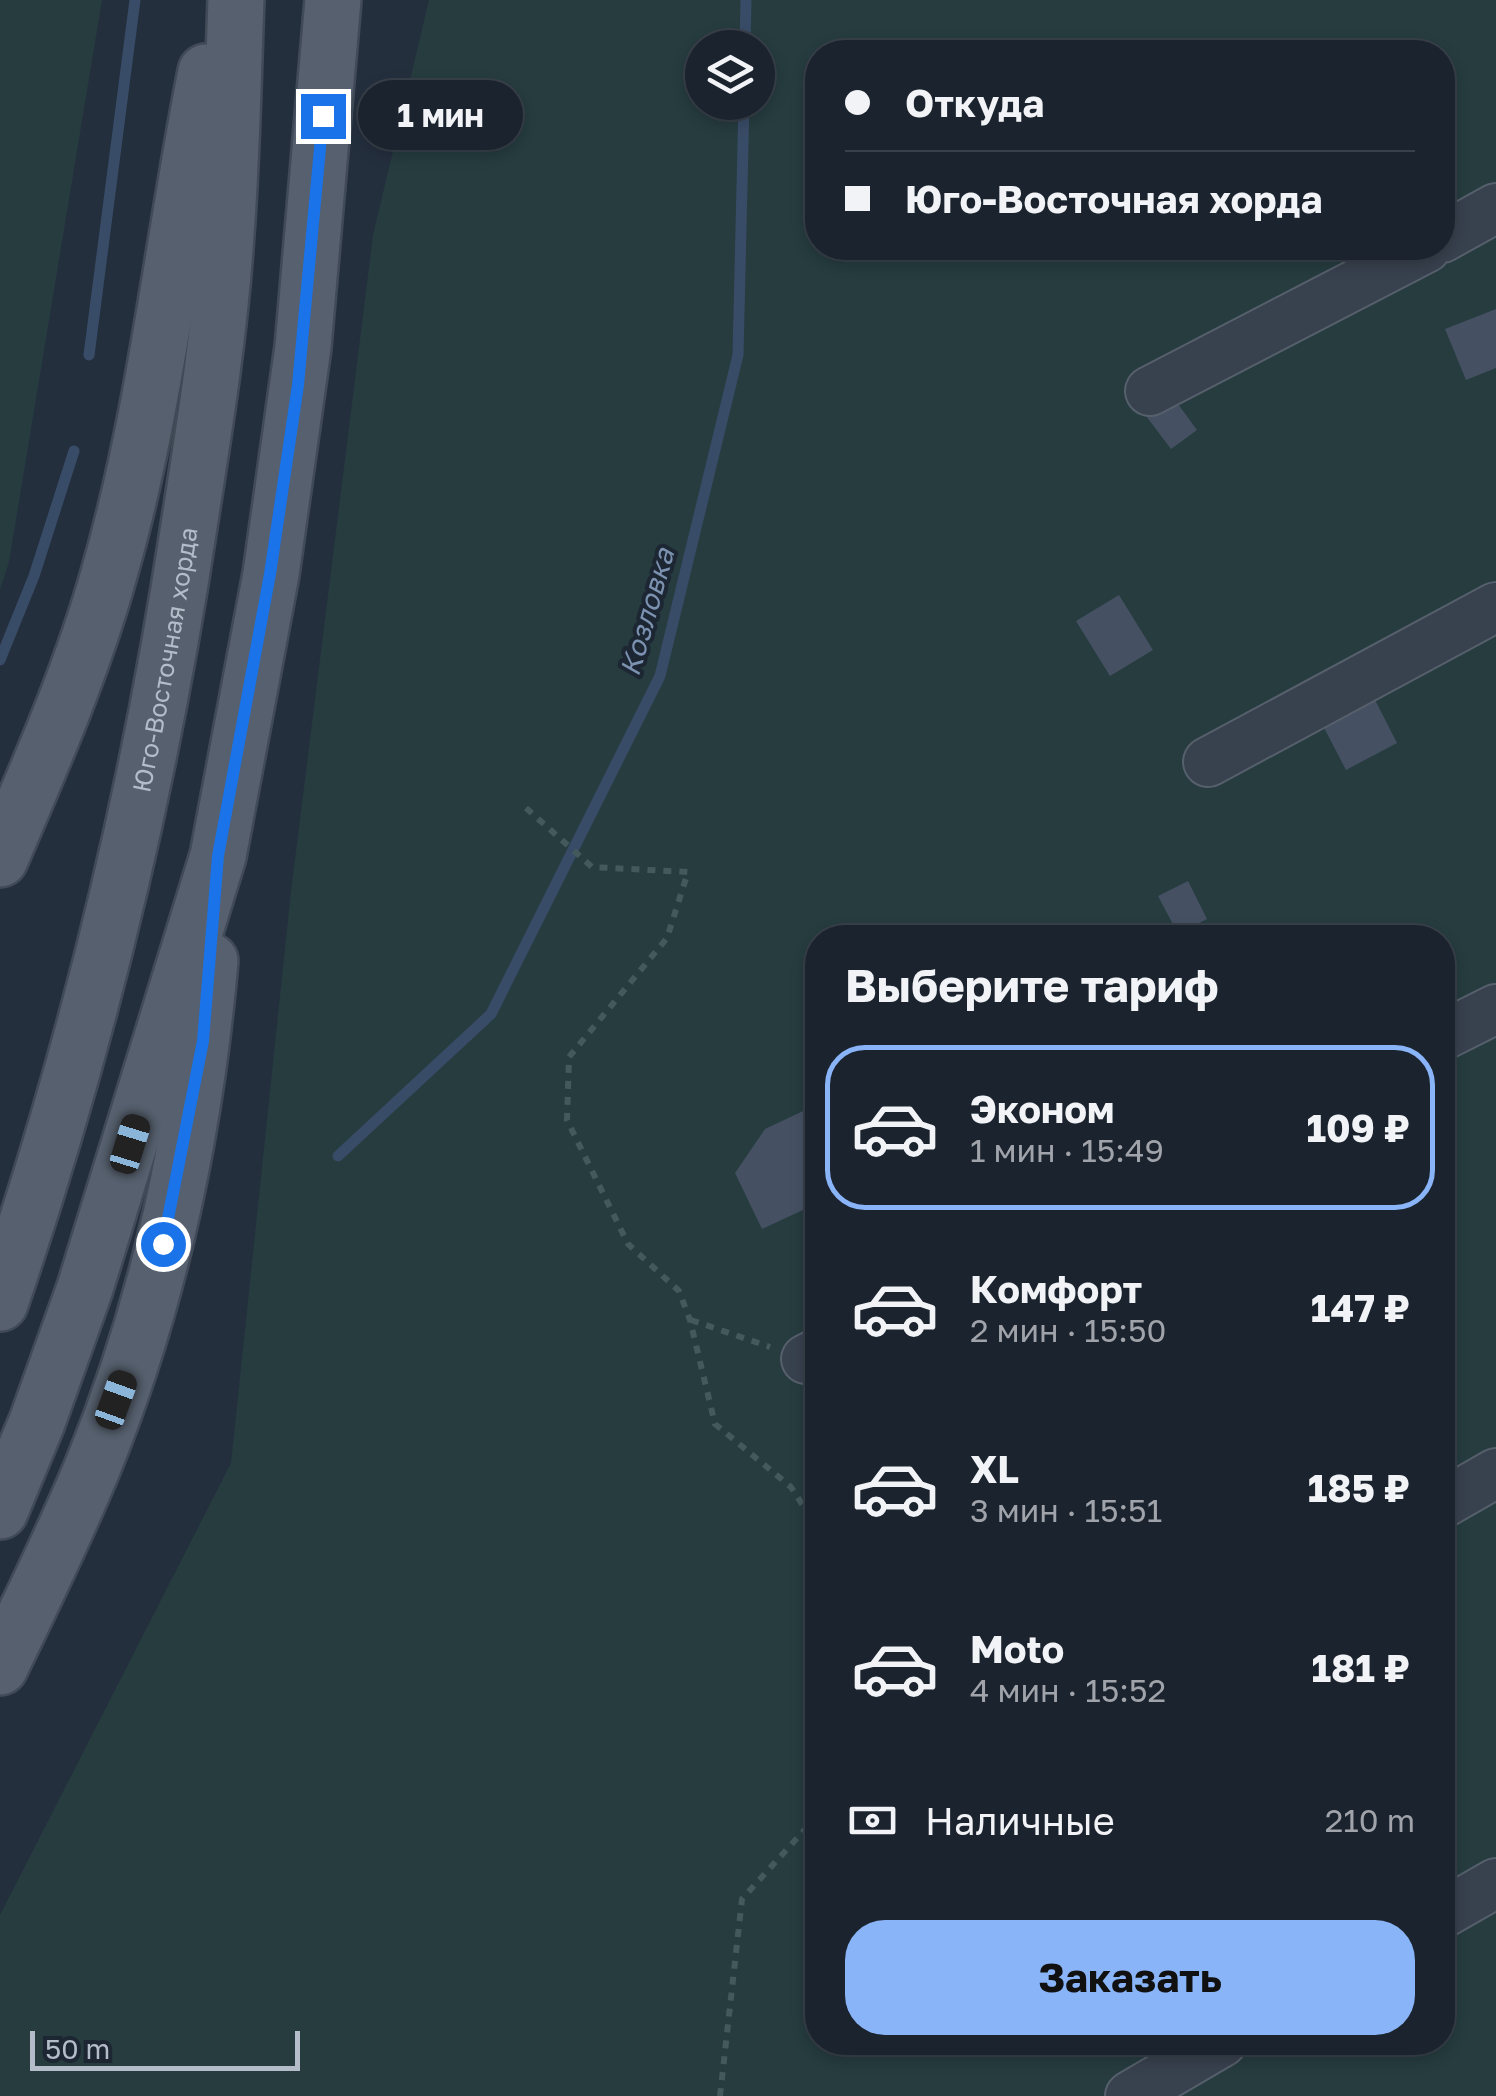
<!DOCTYPE html>
<html lang="ru">
<meta charset="utf-8">
<style>
body{margin:0;font-family:"Golos Text",sans-serif;background:#282f3a;color:#f1f3f6;height:100vh;display:flex;flex-direction:column;font-size:38px;white-space:nowrap}
*{box-sizing:border-box;margin:0}
p{font-size:32px;color:#a0a4aa}
.icon{flex:none;width:55px;height:55px;fill:none;stroke:currentColor;stroke-width:2;stroke-linecap:round;stroke-linejoin:round}
.map{position:relative;flex:1;overflow:hidden}
.details{position:absolute;left:805px;top:925px;width:650px;height:1130px;display:flex;flex-direction:column;background:#1b232e;border-radius:40px;box-shadow:0 5px 15px #0003,0 0 0 2px #39404a}
.details>*{flex:none}
.banner{position:absolute;left:805px;top:40px;width:650px;height:220px;border-radius:40px;box-shadow:0 5px 15px #0003,0 0 0 2px #39404a;display:grid;align-content:center;height:220px;padding:0 40px;background:#1b232e}
.buttons{position:absolute;left:685px;top:30px;display:grid;gap:20px}
.buttons a{display:grid;place-items:center;width:90px;height:90px;border-radius:50%;background:#1b232e;box-shadow:0 5px 15px #0003,0 0 0 2px #39404a;font-size:50px}
.scale{position:absolute;left:30px;bottom:25px;width:270px;box-sizing:border-box;padding-left:10px;border:5px solid #b4bcc9;border-top:0;font-size:28px;line-height:35px;white-space:nowrap;color:#b4bcc9;-webkit-text-stroke:8px #1d2633;paint-order:stroke}
.end{position:absolute;width:45px;height:45px;margin:-22px;border:12px solid #1a73e8;background:#fff;box-shadow:0 0 0 5px #fff}
.from{border-radius:50%}
.bubble{position:absolute;height:70px;border-radius:35px;background:#1b232e;box-shadow:0 5px 15px #0003,0 0 0 2px #39404a;font-size:32px;font-weight:700;line-height:70px;text-align:center}
.car{position:absolute;width:30px;height:60px;margin:-30px -15px;border-radius:12px;box-shadow:0 0 8px 2px #0007;background:linear-gradient(#222 24%,#8ab4d8 0 40%,#222 0 76%,#8ab4d8 0 86%,#222 0)}
.banner b{display:flex;align-items:center;gap:35px;height:95px;font-size:38px}
.banner b+b{border-top:2px solid #39404a}
.banner i{width:25px;height:25px;background:#f1f3f6}
ul{padding:0;list-style:none}
li{display:flex;align-items:center;gap:30px;height:165px;margin:0 20px 15px;padding:0 20px;border:5px solid transparent;border-radius:40px}
li div{flex:1}
li b{display:block;font-size:38px}
li em{font-style:normal;font-weight:700}
li.on{border-color:#8ab4f8}
li>.icon{width:90px;height:90px;stroke-width:1.5}
h2{padding:0 40px;font-size:45px;line-height:120px}
.pay{display:flex;align-items:center;gap:25px;height:110px;padding:0 40px;font-size:38px}
.pay p{margin-inline-start:auto}
.action{display:flex;gap:20px;margin-top:auto;padding:20px 40px}
.action a{flex:1;height:115px;border-radius:40px;background:#8ab4f8;color:#111;font-size:40px;font-weight:700;line-height:115px;text-align:center}
.map>svg:first-child{display:block}
.green{fill:#263c3f;fill-rule:evenodd}
.lines{fill:none;stroke-linecap:round;stroke-linejoin:round}
.stream{stroke:#394c67;stroke-width:11}
.building{fill:#455162}
.minor-casing{stroke:#565f6c;stroke-width:52}
.major-casing{stroke:#414a57;stroke-width:60}
.path{stroke:#44595c;stroke-width:6;stroke-dasharray:8 8;stroke-linecap:butt}
.minor{stroke:#38414e;stroke-width:48}
.major{stroke:#56606e;stroke-width:55}
.route{stroke:#1a73e8;stroke-width:12}
.labels{text-anchor:middle;stroke-width:8;stroke-linejoin:round;paint-order:stroke}
.street-label{font-size:25px;fill:#b4bcc9;stroke:#1d2633}
.water-label{font-size:28px;font-style:italic;fill:#7c92b1;stroke:#1d2633}
</style>
<div class="map">
<svg width="1496" height="2096" viewBox="0 0 1496 2096">
<rect width="100%" height="100%" fill="#242f3e"/>
<path class="green" d="M 0,0 L 102,0 L 9,562 L 0,590 Z
M 429,0 L 1496,0 L 1496,2096 L 0,2096 L 0,1915 L 231,1463 L 291,891 L 373,235 ZM 702,48 L 758,48 L 758,102 L 702,102 ZM 818,52 L 1442,52 L 1442,248 L 818,248 ZM 818,938 L 1442,938 L 1442,2042 L 818,2042 Z"/>
<g class="lines">
<path class="stream" d="M 745,48 L 746,0
M 89,355 L 135,0
M 0,660 L 34,576 L 74,451
M 338,1156 L 491,1014 L 660,676 L 738,355 L 744,102"/>
</g>
<path class="building" d="M 1496,309 L 1496,368 L 1466,380 L 1445,329 Z
M 1170,393 L 1197,430 L 1171,449 L 1143,412 Z
M 1119,595 L 1153,650 L 1110,676 L 1076,621 Z
M 1371,692 L 1397,743 L 1346,770 L 1319,718 Z
M 1188,881 L 1207,919 L 1178,934 L 1158,896 Z
M 818,1104 L 818,1203 L 762,1229 L 735,1173 L 765,1129 Z"/>
<g class="lines">
<defs>
<path id="minor" d="M 1442,238 L 1496,208
M 1150,391 L 1426,248
M 1208,762 L 1496,607
M 1442,1036 L 1496,1009
M 806,1359 L 818,1353
M 1442,1504 L 1496,1473
M 1442,1914 L 1496,1883
M 1130,2096 L 1222,2042"/>
<g id="major">
<path d="M 0,859 C 40,766 82,671 109,574 C 156,410 173,238 206,72"/>
<path id="s1" d="M 0,1303 C 87,1049 149,791 189,526 C 204,430 220,331 226,234 C 232,156 233,78 236,0"/>
<path d="M 0,1511 L 37,1422 L 85,1288 L 218,856 L 271,574 L 303,347 L 333,0"/>
<path d="M 0,1667 C 32,1601 65,1534 93,1466 C 158,1307 195,1132 210,961"/>
</g>
</defs>
<use href="#minor" class="minor-casing"/>
<use href="#major" class="major-casing"/>
<path class="path" d="M 526,808 L 592,867 L 688,872 L 667,938 L 569,1057 L 567,1120 L 628,1244 L 679,1291 L 690,1320 L 715,1424 L 791,1487 L 818,1529
M 691,1320 L 770,1347
M 720,2096 L 742,1899 L 818,1815"/>
<use href="#minor" class="minor"/>
<use href="#major" class="major"/>
</g>
<g class="lines">
<path class="route" d="M 163,1244 L 203,1041 L 218,856 L 270,574 L 298,385 L 323,116"/>
</g>
<g class="labels">
<g class="street-label">
<text dy="9" stroke="none"><textPath href="#s1" startOffset="665">Юго-Восточная хорда</textPath></text>
</g>
<g class="water-label">
<text transform="translate(647 612) rotate(-74)" y="10">Козловка</text>
</g>
</g>
</svg>
<div class="buttons">
<a><svg class="icon" aria-label="layers" viewBox="0 0 24 24"><path d="M12 4l9 5-9 5-9-5zM3 14l9 5 9-5"/></svg></a>
</div>
<div class="scale">50 m</div>
<i class="end from" style="left:163px;top:1244px"></i>
<i class="end" style="left:323px;top:116px"></i>
<div class="bubble" style="left:358px;top:80px;width:165px">1 мин</div>
<i class="car" style="left:130px;top:1144px;rotate:17deg"></i>
<i class="car" style="left:116px;top:1400px;rotate:20deg"></i>
<div class="banner">
<b><i class="from"></i>Откуда</b>
<b><i></i>Юго-Восточная хорда</b>
</div>
<section class="details">
<h2>Выберите тариф</h2>
<ul>
<li class="on"><svg class="icon" aria-label="car" viewBox="0 0 24 24"><path d="M5 17H2v-5l4-1 3-4h7l3 4 3 1v5h-3M9 17h6M6 11h13"/><circle cx="7" cy="17" r="2"/><circle cx="17" cy="17" r="2"/></svg><div><b>Эконом</b><p>1 мин · 15:49</p></div><em>109 ₽</em></li>
<li><svg class="icon" aria-label="car" viewBox="0 0 24 24"><path d="M5 17H2v-5l4-1 3-4h7l3 4 3 1v5h-3M9 17h6M6 11h13"/><circle cx="7" cy="17" r="2"/><circle cx="17" cy="17" r="2"/></svg><div><b>Комфорт</b><p>2 мин · 15:50</p></div><em>147 ₽</em></li>
<li><svg class="icon" aria-label="car" viewBox="0 0 24 24"><path d="M5 17H2v-5l4-1 3-4h7l3 4 3 1v5h-3M9 17h6M6 11h13"/><circle cx="7" cy="17" r="2"/><circle cx="17" cy="17" r="2"/></svg><div><b>XL</b><p>3 мин · 15:51</p></div><em>185 ₽</em></li>
<li><svg class="icon" aria-label="car" viewBox="0 0 24 24"><path d="M5 17H2v-5l4-1 3-4h7l3 4 3 1v5h-3M9 17h6M6 11h13"/><circle cx="7" cy="17" r="2"/><circle cx="17" cy="17" r="2"/></svg><div><b>Moto</b><p>4 мин · 15:52</p></div><em>181 ₽</em></li>
</ul>
<div class="pay"><svg class="icon" aria-label="cash" viewBox="0 0 24 24"><path d="M3 7h18v10H3z"/><circle cx="12" cy="12" r="2"/></svg>Наличные<p>210 m</p></div>
<div class="action"><a>Заказать</a></div>
</section>
</div>
